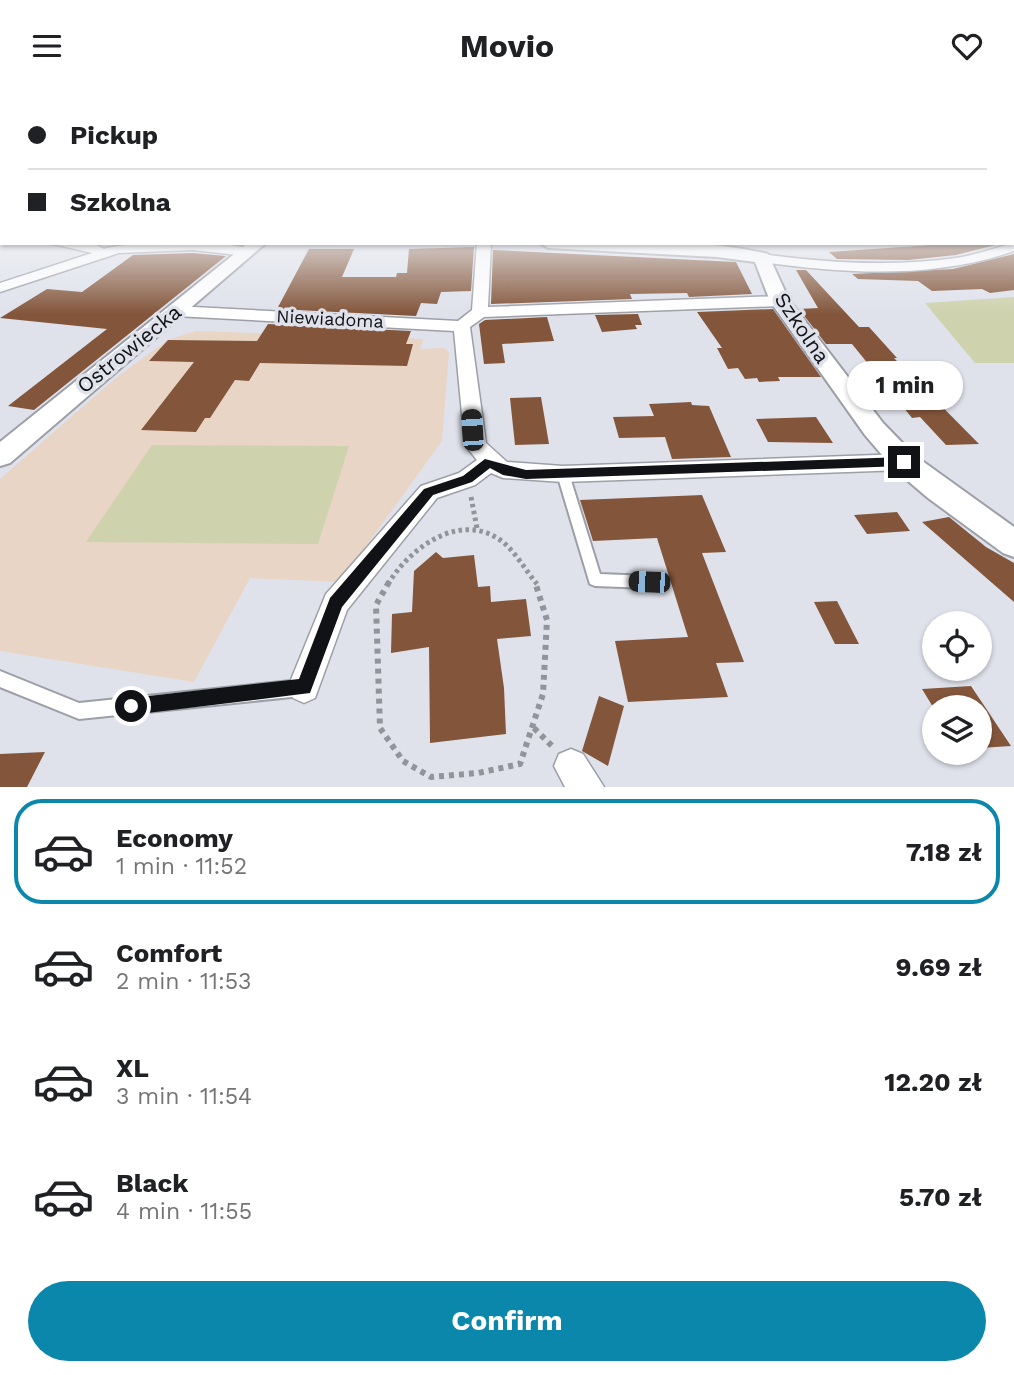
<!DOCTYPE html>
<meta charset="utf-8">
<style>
body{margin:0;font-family:"Work Sans",sans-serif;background:#f6f6f6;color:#202124;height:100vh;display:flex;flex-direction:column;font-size:26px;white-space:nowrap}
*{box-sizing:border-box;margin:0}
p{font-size:23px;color:#757577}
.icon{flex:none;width:38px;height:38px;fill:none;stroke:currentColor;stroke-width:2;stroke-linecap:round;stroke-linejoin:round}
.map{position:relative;height:696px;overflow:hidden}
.details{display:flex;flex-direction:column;background:#fff;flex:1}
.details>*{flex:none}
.top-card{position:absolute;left:0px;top:0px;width:1015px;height:154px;box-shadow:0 2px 5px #0004;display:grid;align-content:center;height:154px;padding:0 28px;background:#fff}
.tools{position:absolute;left:922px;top:520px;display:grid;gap:14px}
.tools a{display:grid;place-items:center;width:70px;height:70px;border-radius:50%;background:#fff;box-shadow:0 2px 5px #0004;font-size:35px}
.end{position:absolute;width:32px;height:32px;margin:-16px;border:9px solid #111215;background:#fff;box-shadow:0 0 0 4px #fff}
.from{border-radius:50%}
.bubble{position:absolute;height:49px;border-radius:24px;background:#fff;box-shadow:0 2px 5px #0004;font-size:23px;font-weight:700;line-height:49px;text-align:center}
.car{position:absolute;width:21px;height:42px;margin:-21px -10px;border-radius:9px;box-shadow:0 0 5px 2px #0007;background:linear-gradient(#222 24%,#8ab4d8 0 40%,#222 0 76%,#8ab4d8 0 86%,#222 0)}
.top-card b{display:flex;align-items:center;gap:24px;height:66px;font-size:26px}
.top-card b+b{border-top:2px solid #e0e0e0}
.top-card i{width:18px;height:18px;background:#202124}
ul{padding:12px 0 0;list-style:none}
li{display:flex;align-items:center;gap:21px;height:105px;margin:0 14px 10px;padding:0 14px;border:4px solid transparent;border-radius:28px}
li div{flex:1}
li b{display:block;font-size:26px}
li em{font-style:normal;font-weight:700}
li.current{border-color:#0b87ab}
li>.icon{width:63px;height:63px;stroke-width:1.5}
.action{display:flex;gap:14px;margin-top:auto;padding:14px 28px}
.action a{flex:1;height:80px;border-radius:42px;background:#0b87ab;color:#fff;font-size:28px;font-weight:700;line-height:80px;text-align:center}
header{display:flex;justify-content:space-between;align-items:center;height:91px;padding:0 28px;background:#fff;font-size:32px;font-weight:700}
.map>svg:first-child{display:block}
.commercial{fill:#e8d5c5}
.green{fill:#ced2ad}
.building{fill:#83563b}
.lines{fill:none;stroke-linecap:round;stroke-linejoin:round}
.service-casing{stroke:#9c9fa7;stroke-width:4}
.minor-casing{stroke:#9c9fa7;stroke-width:3}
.tertiary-casing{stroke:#9c9fa7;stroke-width:4}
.path-far1{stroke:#92949b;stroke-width:5;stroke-dasharray:3.5 3.5;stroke-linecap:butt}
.path{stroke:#92949b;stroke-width:6;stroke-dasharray:5 5;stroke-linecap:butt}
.service{fill:#fff;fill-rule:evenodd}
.minor{fill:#fff;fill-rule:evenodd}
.tertiary{fill:#fff;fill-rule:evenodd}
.route{fill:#111215}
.labels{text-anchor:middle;stroke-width:7;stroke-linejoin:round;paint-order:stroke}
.far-street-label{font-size:18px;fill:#111215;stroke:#dfe2eb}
.street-label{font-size:21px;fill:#111215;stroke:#dfe2eb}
</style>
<header><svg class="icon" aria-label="menu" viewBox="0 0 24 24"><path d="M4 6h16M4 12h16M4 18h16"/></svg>Movio<svg class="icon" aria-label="heart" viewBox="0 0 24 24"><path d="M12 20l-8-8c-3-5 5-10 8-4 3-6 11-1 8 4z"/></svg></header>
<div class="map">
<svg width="1014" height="696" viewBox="0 0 1014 696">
<rect width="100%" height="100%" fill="#dfe2eb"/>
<path class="commercial" d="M 196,240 L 424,248 L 420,258 L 444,257 L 449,261 L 442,350 L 340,491 L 250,487 L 194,591 L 0,560 L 0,388 L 118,285 L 168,249 Z"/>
<path class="green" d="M 1014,206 L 1014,272 L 975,272 L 925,212 Z
M 152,354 L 349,355 L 318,453 L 86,451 Z"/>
<path class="building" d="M 961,152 L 1003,152 L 956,164 L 908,169 L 837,168 L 829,161 Z
M 474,156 L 471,200 L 441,201 L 437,213 L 421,212 L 416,225 L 277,218 L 309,158 L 354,158 L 342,186 L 396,186 L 397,182 L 407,182 L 409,158 Z
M 493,159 L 736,171 L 752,203 L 689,206 L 687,202 L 630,203 L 632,208 L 491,213 Z
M 193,162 L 226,165 L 34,319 L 8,315 L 107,238 L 0,227 L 47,198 L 82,201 L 133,164 Z
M 1014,163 L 1014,199 L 990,202 L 982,198 L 932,200 L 918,190 L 858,188 L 852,183 L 953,178 Z
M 796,179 L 806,179 L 859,236 L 869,236 L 897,267 L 894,267 L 979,353 L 946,354 L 920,326 L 912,327 L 852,253 L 826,253 L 799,218 L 818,217 Z
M 773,218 L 821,286 L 778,286 L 780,290 L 759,291 L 757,287 L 745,288 L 738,277 L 728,278 L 717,257 L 722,257 L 697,221 Z
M 638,223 L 642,234 L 635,234 L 637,238 L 602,241 L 595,224 Z
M 547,226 L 554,250 L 502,253 L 505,272 L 484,273 L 479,233 L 485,229 Z
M 268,233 L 411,240 L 406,253 L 413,253 L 407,275 L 260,272 L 249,290 L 235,289 L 210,327 L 205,327 L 196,341 L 141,339 L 194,271 L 149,270 L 168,249 L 257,250 Z
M 541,306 L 549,353 L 515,354 L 510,307 Z
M 691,311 L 692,314 L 709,315 L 731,366 L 672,368 L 665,346 L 619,347 L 613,326 L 654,325 L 649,313 Z
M 816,326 L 833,352 L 768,351 L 756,328 Z
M 702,404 L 726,461 L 702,462 L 744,571 L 716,572 L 728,606 L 628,611 L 615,550 L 688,546 L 657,447 L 593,450 L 580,409 Z
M 897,421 L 910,440 L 867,443 L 854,424 Z
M 949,426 L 986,456 L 1014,472 L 1014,511 L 922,431 Z
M 436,461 L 443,467 L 474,464 L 478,496 L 490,495 L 491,511 L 526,508 L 531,545 L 497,548 L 504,597 L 506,643 L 430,652 L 429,556 L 391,562 L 392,523 L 412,521 L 414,480 Z
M 837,510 L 859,553 L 835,553 L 814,511 Z
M 971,595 L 1011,655 L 980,657 L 980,616 L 933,616 L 922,598 Z
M 599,605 L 624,615 L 608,675 L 582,660 Z
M 45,661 L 27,696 L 0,696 L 0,663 Z"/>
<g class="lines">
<defs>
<path id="service" d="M 563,379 L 567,380 L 569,383 L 600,483 L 649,485 L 654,487 L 656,491 L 654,495 L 649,497 L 595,495 L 590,493 L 557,383 L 559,380 Z
M 0,580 L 79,612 L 301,589 L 307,591 L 309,597 L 307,603 L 301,605 L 79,628 L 0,596 Z"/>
<path id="minor" d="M 0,143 L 2,143 L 2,151 L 0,151 Z
M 49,152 L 93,152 L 104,158 C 126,151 237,147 254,161 L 247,165 L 193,159 L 119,162 L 0,201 L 0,192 L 92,162 Z
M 477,152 L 491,152 L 488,216 L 780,205 L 788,210 L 780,215 L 484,226 L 470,236 L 486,352 L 507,371 L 563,375 L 904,363 L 912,365 L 915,371 L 912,377 L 904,379 L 563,391 L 503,387 L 491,382 L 475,394 L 437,407 L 347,519 L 315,607 L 304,612 L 293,607 L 288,596 L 326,503 L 421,395 L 459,382 L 477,369 L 465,354 L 454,240 L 175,225 L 167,220 L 175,215 L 458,230 L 472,219 Z
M 1014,152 L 1014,160 C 934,188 845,183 762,171 L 755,167 L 762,163 C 826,172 892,176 956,167 C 976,164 995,157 1014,152 Z
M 571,658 L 583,663 L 604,696 L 565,696 L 554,675 L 559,663 Z"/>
<path id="tertiary" d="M 248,152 L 266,152 L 10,372 L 0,375 L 0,351 Z
M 540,152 C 614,152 695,145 768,163 L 789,209 L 883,332 L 914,364 L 1014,436 L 1014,466 L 1003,462 L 928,407 L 894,378 L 865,344 L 770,210 L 755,171 L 717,166 L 548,157 Z"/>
</defs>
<use href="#service" class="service-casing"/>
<use href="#minor" class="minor-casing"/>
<use href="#tertiary" class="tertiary-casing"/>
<path class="path-far1" d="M 471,406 L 477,437
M 388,493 C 409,458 457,422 497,447 C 513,456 525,479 537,493"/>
<path class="path" d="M 389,491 L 376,514 L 380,637 L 403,670 L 431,686 L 478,682 L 520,673 L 543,603 L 547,529 L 535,491
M 534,637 L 553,656"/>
<use href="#service" class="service"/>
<use href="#minor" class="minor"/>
<use href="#tertiary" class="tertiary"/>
</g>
<linearGradient id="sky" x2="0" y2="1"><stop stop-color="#71a9d3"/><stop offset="0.57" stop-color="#f1f2f6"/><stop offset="1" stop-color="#f1f2f6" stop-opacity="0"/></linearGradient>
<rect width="1014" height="223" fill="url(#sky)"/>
<path class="route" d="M 904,366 L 909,371 L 904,375 L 526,388 L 503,384 L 490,377 L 472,391 L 433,404 L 342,516 L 310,602 L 131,624 L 124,622 L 122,615 L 124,609 L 131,607 L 299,588 L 330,507 L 424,398 L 463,385 L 485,368 L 526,379 Z"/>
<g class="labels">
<g class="far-street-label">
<text transform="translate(330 228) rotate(3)" y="6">Niewiadoma</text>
</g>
<g class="street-label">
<text transform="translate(802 237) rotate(56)" y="7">Szkolna</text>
<text transform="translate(129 258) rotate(-39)" y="7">Ostrowiecka</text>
</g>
</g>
</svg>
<div class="tools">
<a><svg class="icon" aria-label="locate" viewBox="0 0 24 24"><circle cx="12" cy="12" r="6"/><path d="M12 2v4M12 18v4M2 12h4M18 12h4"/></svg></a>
<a><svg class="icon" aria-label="layers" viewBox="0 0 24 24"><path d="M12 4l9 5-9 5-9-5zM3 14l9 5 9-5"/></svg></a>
</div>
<i class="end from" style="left:131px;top:615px"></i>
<i class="end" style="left:904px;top:371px"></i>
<div class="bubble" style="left:847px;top:270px;width:116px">1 min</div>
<i class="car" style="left:472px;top:339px;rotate:356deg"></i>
<i class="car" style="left:649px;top:491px;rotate:272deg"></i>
<div class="top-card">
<b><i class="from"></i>Pickup</b>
<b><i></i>Szkolna</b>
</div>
</div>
<section class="details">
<ul>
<li class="current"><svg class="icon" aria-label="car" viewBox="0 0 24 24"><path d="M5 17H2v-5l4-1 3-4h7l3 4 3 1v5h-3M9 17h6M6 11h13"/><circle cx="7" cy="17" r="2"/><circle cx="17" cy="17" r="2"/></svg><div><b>Economy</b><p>1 min · 11:52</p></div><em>7.18 zł</em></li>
<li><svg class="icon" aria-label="car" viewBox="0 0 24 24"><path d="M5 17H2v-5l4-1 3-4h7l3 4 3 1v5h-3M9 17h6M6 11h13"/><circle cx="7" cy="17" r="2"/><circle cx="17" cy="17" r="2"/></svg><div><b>Comfort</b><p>2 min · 11:53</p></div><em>9.69 zł</em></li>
<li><svg class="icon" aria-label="car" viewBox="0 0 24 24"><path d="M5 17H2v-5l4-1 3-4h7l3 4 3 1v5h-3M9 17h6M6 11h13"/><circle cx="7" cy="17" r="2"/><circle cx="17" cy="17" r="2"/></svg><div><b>XL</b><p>3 min · 11:54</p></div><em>12.20 zł</em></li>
<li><svg class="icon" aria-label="car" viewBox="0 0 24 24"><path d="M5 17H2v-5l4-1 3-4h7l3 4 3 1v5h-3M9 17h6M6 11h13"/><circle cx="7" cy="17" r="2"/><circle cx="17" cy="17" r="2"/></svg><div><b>Black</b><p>4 min · 11:55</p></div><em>5.70 zł</em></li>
</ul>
<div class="action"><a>Confirm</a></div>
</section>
